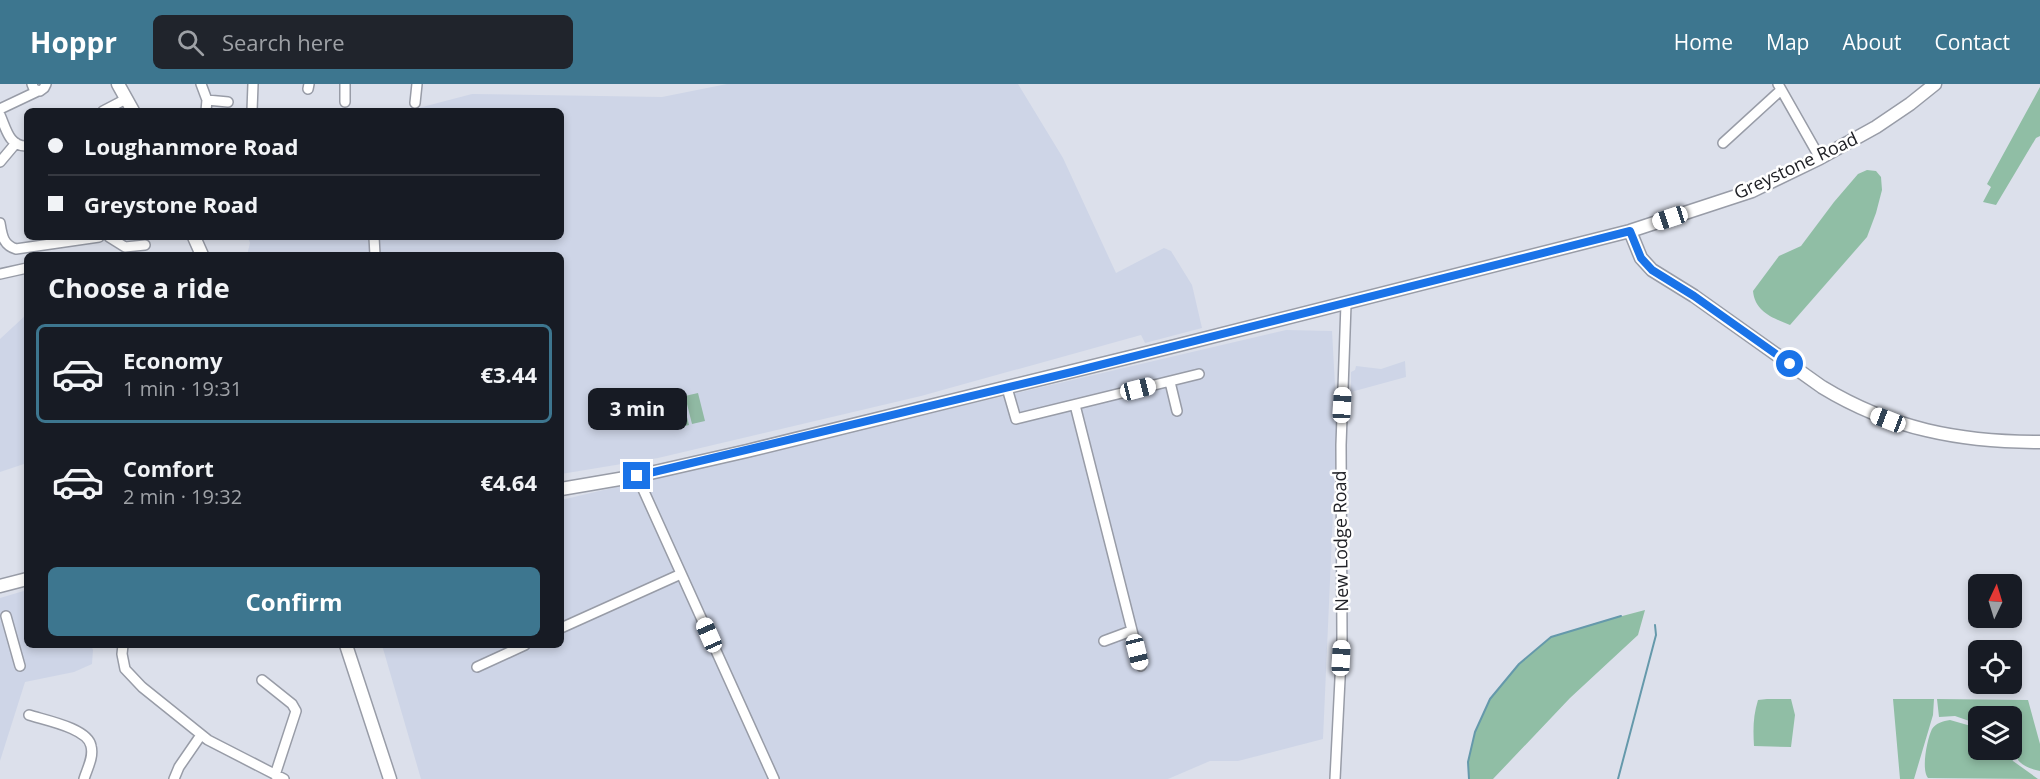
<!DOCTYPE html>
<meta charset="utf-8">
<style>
body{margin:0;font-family:"Open Sans",sans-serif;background:#20242c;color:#f1f3f6;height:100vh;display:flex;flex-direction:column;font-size:22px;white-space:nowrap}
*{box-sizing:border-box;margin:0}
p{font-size:20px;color:#9ea1a6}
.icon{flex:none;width:33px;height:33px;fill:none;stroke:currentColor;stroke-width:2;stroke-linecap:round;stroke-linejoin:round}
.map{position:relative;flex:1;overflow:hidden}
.panel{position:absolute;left:24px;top:168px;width:540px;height:396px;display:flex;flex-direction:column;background:#171b24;border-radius:9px;box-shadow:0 3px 9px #0003}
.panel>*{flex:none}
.guide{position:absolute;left:24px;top:24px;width:540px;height:132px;border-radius:9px;box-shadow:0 3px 9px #0003;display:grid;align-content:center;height:132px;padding:0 24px;background:#171b24}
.needle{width:39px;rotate:4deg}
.fabs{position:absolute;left:1968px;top:490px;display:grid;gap:12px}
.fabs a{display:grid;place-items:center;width:54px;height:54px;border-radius:9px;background:#171b24;box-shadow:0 3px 9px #0003;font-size:30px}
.end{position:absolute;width:27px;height:27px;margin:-14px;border:8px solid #1a73e8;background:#fff;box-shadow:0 0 0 3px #fff}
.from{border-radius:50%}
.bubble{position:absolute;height:42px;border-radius:9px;background:#171b24;box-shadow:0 3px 9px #0003;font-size:20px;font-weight:700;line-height:42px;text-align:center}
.car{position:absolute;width:18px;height:36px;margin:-18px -9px;border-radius:8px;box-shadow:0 0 4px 2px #0007;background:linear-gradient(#fff 24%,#345 0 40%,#fff 0 76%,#345 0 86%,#fff 0)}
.guide b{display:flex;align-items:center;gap:21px;height:57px;font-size:22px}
.guide b+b{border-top:2px solid #363941}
.guide i{width:15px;height:15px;background:#f1f3f6}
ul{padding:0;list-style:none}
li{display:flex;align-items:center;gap:18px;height:99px;margin:0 12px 9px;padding:0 12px;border:3px solid transparent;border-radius:9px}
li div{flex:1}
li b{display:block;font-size:22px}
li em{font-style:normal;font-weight:700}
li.active{border-color:#3d768f}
li>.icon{width:54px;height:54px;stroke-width:1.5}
h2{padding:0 24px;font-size:27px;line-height:72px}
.action{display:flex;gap:12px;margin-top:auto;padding:12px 24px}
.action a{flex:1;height:69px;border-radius:9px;background:#3d768f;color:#fff;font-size:24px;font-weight:700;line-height:69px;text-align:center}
header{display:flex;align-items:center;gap:36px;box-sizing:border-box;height:84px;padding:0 30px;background:#3d768f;color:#fff}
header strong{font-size:28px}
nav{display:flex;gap:33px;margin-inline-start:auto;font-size:21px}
.search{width:420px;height:54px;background:#20242c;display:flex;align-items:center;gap:15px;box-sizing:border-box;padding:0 21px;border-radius:9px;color:#9ea1a6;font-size:22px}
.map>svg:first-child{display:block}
.built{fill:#ced5e7}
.green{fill:#90b9a3}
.forest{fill:#90bea5}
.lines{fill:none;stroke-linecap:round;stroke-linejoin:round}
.stream{stroke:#6599ab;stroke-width:2}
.minor-casing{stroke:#989ca7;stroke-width:12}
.major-casing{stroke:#989ca7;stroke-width:15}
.minor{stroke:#fff;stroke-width:9}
.major{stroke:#fff;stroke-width:12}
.route{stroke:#1a73e8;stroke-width:8}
.labels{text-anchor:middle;stroke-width:5;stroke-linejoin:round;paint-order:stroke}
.street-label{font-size:18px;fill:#202126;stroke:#fff}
</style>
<header>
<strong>Hoppr</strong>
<div class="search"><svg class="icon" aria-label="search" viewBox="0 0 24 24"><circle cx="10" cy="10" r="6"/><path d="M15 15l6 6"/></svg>Search here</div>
<nav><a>Home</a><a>Map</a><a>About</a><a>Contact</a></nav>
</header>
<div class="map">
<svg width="2040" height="695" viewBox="0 0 2040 695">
<rect width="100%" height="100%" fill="#dce0eb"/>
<path class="built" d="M 727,0 L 1018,0 L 1063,74 L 1116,189 L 1164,164 L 1171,167 L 1192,201 L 1202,244 L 1145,259 L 1141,251 L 921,312 L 658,374 L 561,390 L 561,171 L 247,171 L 250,159 L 248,153 L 561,153 L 561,27 L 407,27 L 472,10 L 662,13 Z
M 27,230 L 27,379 L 0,388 L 0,255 Z
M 1286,246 L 1332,247 L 1337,338 L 1323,655 L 1238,677 L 1210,677 L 1168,695 L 421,695 L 382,561 L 561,561 L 561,416 Z
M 1405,277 L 1406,293 L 1351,308 L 1351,288 L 1355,286 L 1356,282 L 1381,285 Z
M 27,506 L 27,561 L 91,561 L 93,566 L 92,580 L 74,588 L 25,598 L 0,677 L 0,514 Z"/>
<path class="green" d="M 698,309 L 705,337 L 692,340 L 685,312 Z
M 682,313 L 689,341 L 676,344 L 669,316 Z"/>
<path class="forest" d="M 2040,3 L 2040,52 L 2036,54 L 1996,121 L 1983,118 L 1991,103 L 1987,100 Z
M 1867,86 L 1876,87 L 1881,93 L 1882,106 L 1876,129 L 1867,153 L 1790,241 C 1773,234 1755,228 1753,207 L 1779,172 L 1801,162 L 1834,118 L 1858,90 Z
M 1645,526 L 1638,551 L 1570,614 L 1493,695 L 1468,695 L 1468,678 L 1475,648 L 1490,615 L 1519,580 L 1551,553 L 1596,539 Z
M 1767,615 L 1791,615 L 1795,631 L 1791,663 L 1754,662 C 1753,646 1753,632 1758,616 Z
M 1893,615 L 1934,615 L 1933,631 L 1914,695 L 1900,695 Z
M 1937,615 L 2028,616 L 2040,660 L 2040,687 C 2007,681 2012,659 2012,633 L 1978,633 L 1978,640 L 1955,632 L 1939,633 Z
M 1950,636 L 1978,644 L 1978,666 L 2008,666 L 2013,677 L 2038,695 L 1928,694 C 1921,686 1927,655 1932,645 C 1936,639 1943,637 1950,636 Z"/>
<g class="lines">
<path class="stream" d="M 1469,695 L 1468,678 L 1475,648 L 1490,615 L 1519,580 L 1551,553 L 1621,532
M 1618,695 L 1656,551 L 1655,541"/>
<defs>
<path id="minor" d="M 32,0 L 34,5 L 40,7 L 44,4 L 46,0
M 201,0 L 207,16 L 206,27
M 1778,0 L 1820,74
M 308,5 L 309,0
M 207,16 L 228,18
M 345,18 L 345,0
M 415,19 L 417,0
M 0,25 L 38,7
M 103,27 L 126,15
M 252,27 L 253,0
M 0,31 C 6,44 9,63 27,62
M 1723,59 L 1781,6
M 0,78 L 16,59
M 0,139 C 2,151 3,161 16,165 L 99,153
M 109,153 L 125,163 L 145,161
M 374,153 L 375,171
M 0,190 L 27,184
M 1170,298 L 1177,327
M 1007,304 L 1016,335 L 1199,290
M 1075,321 L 1141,582
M 637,392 L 774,695
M 6,532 L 20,582
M 561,544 L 681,490
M 1104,557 L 1131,547
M 123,561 L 122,570 L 125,585 L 142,603 L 208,656 L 284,695
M 477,583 L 525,561
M 262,596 L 292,620 L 296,627 L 275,691
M 29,631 C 44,636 88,644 91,662 C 94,673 87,685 84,695
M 174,695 L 179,683 L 201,651
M 1335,695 L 1342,555 L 1341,361 L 1346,220"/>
<path id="major" d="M 118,0 L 133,27
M 1630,147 L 1641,174 L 1652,186 L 1694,212 L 1822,303 C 1891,345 1960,358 2040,358
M 194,153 L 202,171
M 561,405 L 637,392 L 747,367 L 1175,262 L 1630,147 L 1752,107 L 1820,74 L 1876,43 L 1910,20 L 1935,0
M 0,502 L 27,495
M 346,561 L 390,695"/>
</defs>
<use href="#minor" class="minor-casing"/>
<use href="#major" class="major-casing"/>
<use href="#minor" class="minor"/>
<use href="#major" class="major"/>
</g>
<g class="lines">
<path class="route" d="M 637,392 L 1072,288 L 1630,147 L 1641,174 L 1652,186 L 1694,212 L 1790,280"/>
</g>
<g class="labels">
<g class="street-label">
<text transform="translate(1796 82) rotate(-25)" y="6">Greystone Road</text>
<text transform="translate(1341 457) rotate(-91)" y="6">New Lodge Road</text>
</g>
</g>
</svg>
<div class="fabs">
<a><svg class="needle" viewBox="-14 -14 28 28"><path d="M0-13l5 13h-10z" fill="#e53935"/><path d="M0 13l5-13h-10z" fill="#9ea1a6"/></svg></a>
<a><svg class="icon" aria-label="locate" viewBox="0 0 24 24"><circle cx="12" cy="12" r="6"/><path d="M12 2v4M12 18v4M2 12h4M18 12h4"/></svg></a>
<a><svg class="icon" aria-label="layers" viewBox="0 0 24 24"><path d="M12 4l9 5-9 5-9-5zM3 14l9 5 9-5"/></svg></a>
</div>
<i class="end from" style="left:1790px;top:280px"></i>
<i class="end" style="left:637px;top:392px"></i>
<div class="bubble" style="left:588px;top:304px;width:99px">3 min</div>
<i class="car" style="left:1670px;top:134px;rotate:252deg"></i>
<i class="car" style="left:1138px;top:305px;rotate:76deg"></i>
<i class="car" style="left:1342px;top:321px;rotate:3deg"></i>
<i class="car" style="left:1888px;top:336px;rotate:291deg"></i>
<i class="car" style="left:709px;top:551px;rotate:336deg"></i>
<i class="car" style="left:1137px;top:568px;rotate:166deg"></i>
<i class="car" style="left:1341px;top:574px;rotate:3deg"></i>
<div class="guide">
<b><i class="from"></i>Loughanmore Road</b>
<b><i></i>Greystone Road</b>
</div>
<section class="panel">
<h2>Choose a ride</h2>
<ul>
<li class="active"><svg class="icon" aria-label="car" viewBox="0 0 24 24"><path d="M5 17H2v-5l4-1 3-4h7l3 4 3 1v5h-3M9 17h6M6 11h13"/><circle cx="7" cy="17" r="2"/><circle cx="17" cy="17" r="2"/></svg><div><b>Economy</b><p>1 min · 19:31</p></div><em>€3.44</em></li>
<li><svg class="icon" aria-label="car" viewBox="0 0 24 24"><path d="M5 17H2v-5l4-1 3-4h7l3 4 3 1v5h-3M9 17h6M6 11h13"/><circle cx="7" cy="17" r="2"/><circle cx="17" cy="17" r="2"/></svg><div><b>Comfort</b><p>2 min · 19:32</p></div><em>€4.64</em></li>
</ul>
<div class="action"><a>Confirm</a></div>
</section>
</div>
